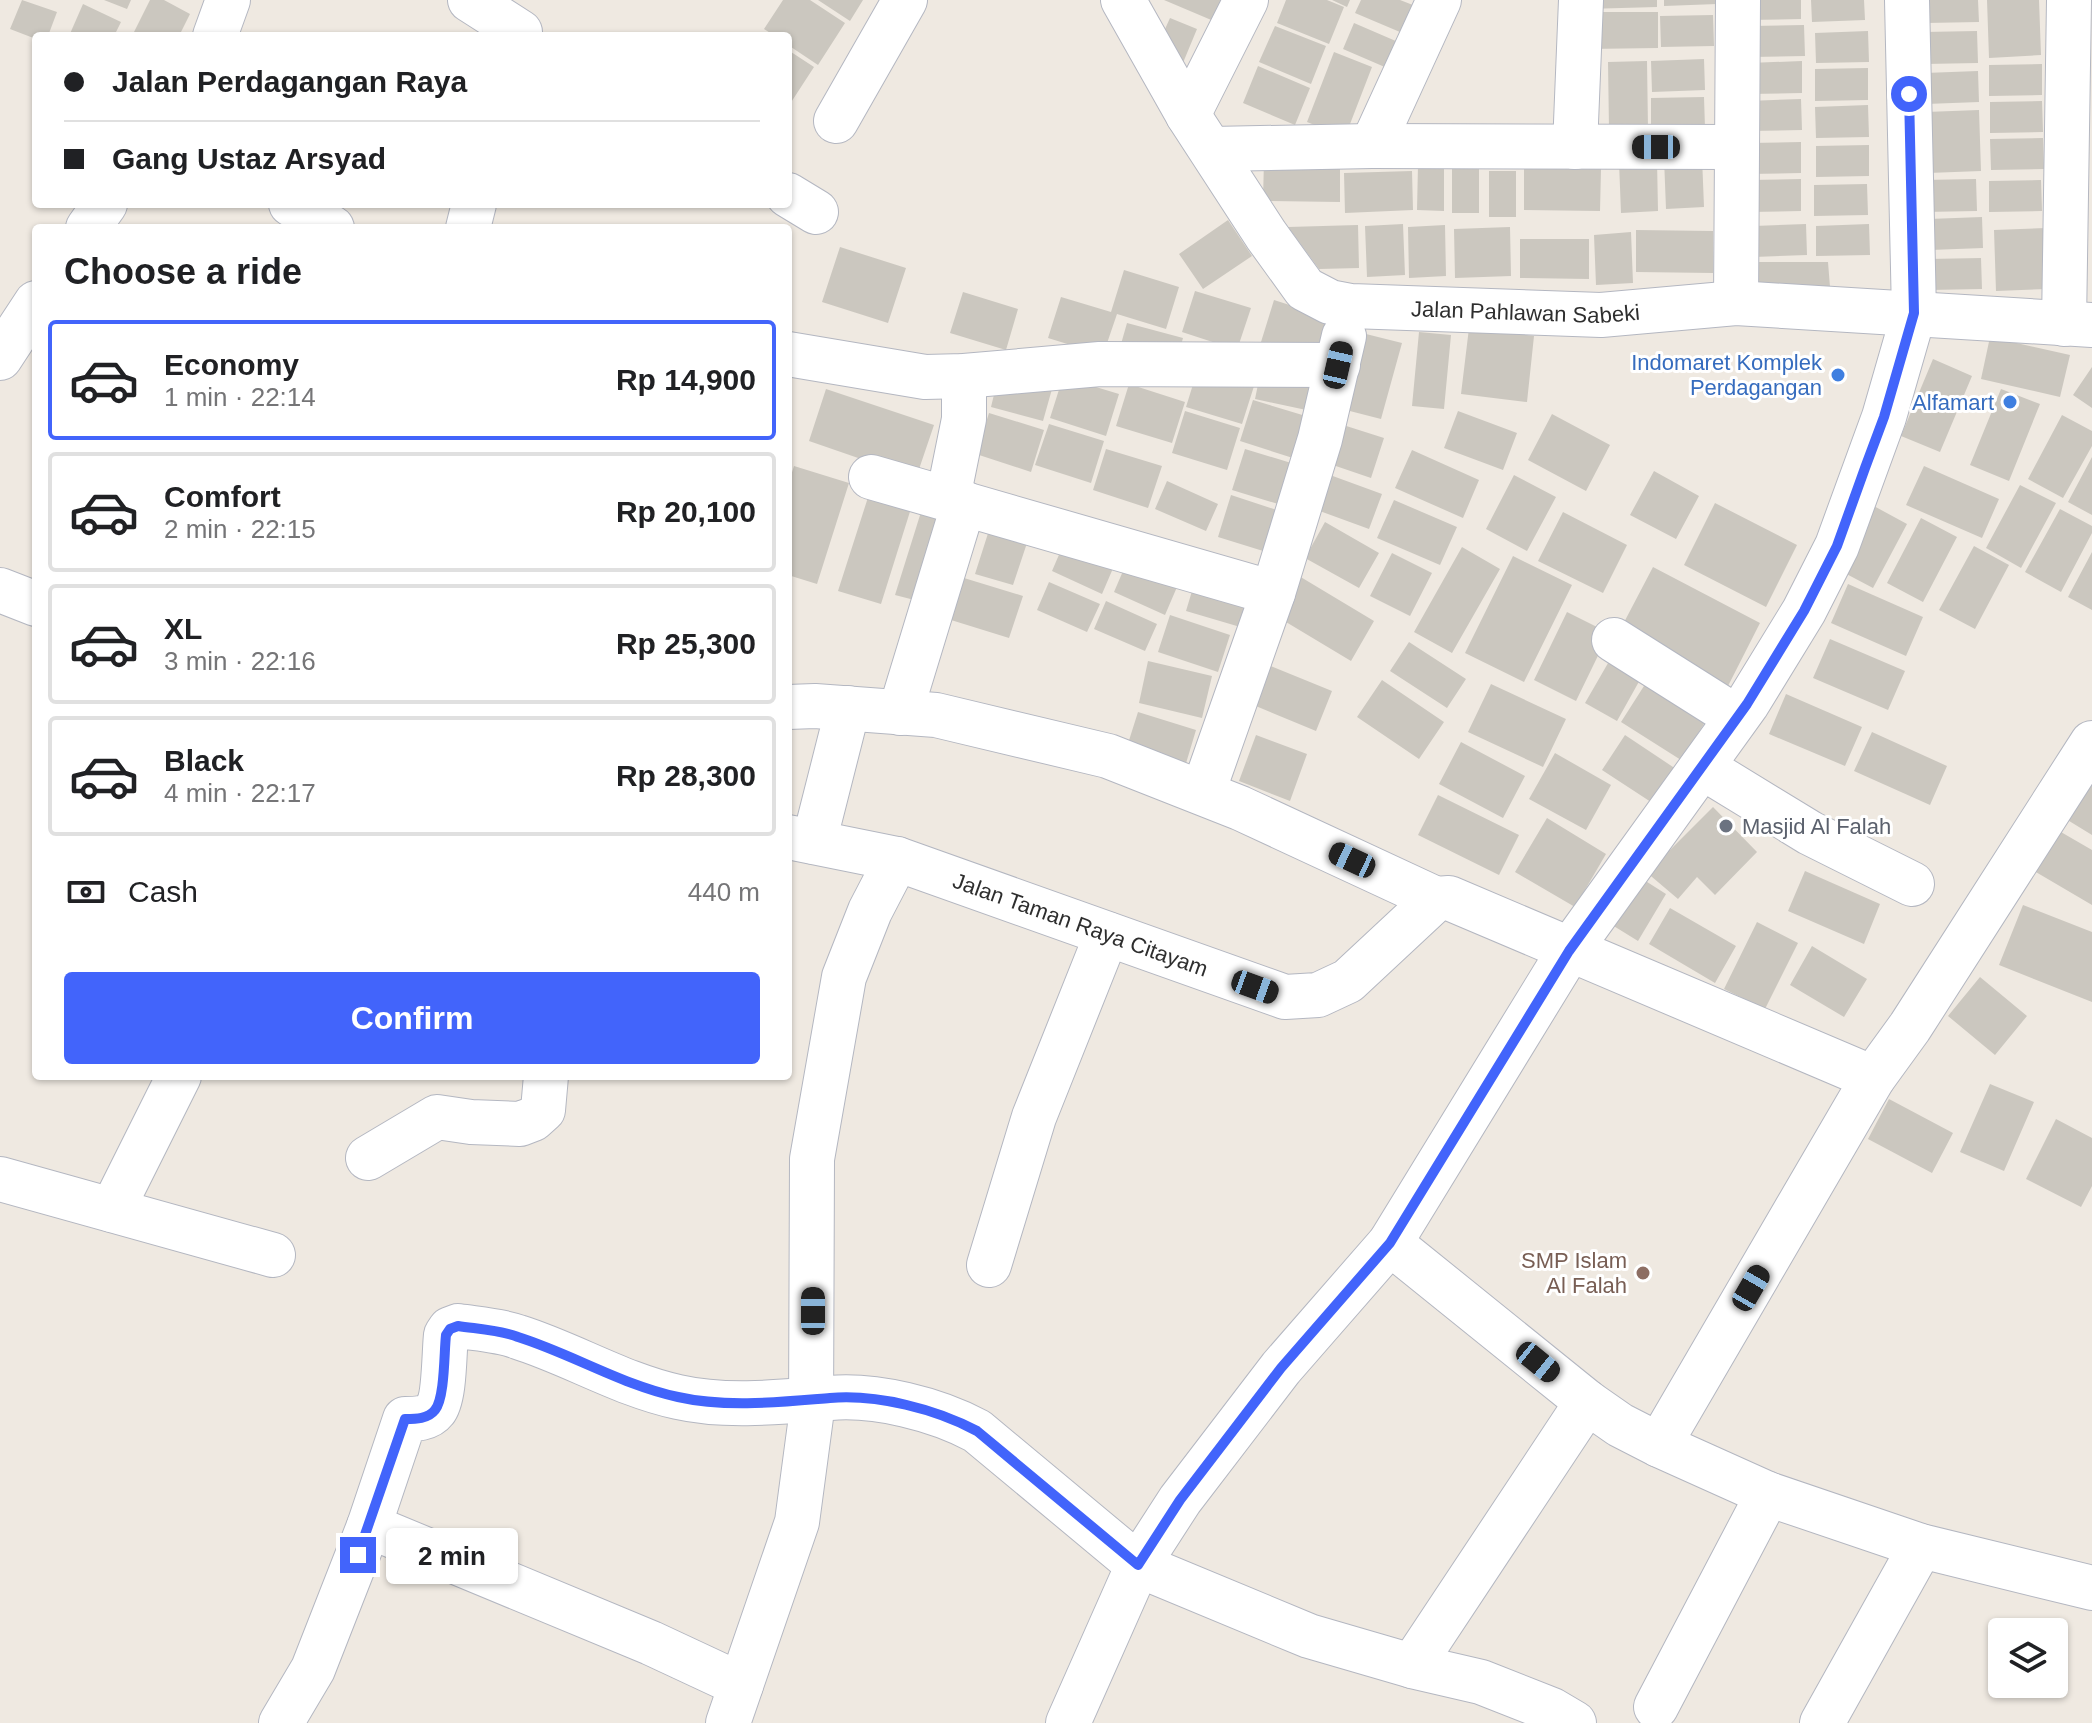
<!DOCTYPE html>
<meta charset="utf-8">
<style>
body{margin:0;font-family:Arial,sans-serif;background:#f6f6f6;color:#202124;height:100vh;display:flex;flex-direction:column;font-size:30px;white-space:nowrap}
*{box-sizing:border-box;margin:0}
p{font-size:26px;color:#757577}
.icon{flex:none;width:44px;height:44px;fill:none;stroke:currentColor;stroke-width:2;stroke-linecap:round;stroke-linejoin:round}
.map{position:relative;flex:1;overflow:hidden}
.side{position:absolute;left:32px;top:224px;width:760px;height:856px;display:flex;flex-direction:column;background:#fff;border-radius:8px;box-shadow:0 2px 6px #0004}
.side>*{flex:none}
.banner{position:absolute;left:32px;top:32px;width:760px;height:176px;border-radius:8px;box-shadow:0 2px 6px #0004;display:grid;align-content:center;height:176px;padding:0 32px;background:#fff}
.fabs{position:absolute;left:1988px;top:1618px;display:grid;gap:16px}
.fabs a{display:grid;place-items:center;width:80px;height:80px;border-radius:8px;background:#fff;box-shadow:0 2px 6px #0004;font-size:40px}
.end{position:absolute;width:36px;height:36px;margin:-18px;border:10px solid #4264fb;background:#fff;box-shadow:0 0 0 4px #fff}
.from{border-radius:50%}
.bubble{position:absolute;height:56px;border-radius:8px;background:#fff;box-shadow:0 2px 6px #0004;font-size:26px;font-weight:600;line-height:56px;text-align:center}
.car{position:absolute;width:24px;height:48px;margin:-24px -12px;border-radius:10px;box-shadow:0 0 6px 2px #0007;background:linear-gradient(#222 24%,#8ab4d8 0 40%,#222 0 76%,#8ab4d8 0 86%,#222 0)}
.banner b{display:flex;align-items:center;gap:28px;height:76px;font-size:30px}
.banner b+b{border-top:2px solid #e0e0e0}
.banner i{width:20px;height:20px;background:#202124}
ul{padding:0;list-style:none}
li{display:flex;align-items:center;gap:24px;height:120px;margin:0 16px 12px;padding:0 16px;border:4px solid #e0e0e0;border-radius:8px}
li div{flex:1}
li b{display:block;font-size:30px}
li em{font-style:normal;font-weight:600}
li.current{border-color:#4264fb}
li>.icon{width:72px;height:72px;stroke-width:1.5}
h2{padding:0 32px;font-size:36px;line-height:96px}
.pay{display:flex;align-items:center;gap:20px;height:88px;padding:0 32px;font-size:30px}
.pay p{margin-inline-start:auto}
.primary-button{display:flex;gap:16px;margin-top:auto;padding:16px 32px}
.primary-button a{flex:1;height:92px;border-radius:8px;background:#4264fb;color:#fff;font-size:32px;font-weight:600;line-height:92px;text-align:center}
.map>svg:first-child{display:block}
.building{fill:#cbc7bf}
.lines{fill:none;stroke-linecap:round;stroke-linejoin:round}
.minor-casing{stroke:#b4b7c1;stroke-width:46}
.minor{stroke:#fff;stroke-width:44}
.route{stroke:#4264fb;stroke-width:10}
.shop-dot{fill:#3f7fe0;stroke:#fff;stroke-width:3}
.worship-dot{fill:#6b7280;stroke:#fff;stroke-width:3}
.education-dot{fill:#8d6e63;stroke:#fff;stroke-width:3}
.labels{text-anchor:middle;stroke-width:6;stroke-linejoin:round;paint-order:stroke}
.street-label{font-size:22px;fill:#2e2e2e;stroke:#fff}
.shop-label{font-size:22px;fill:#366cbe;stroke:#fff;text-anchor:end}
.worship-label{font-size:22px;fill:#5b616d;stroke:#fff;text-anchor:start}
.education-label{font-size:22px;fill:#785e54;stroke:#fff;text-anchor:end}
</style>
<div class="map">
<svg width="2092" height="1723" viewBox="0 0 2092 1723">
<rect width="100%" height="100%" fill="#efe9e1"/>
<path class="building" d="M 22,0 L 57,12 L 48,36 L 36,36 L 36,39 L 10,29 Z
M 104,0 L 131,0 L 127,9 Z
M 150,0 L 164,0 L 190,14 L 179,36 L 132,36 Z
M 783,0 L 810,0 L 845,23 L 818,65 L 788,45 L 788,36 L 775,36 L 764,29 Z
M 818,0 L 863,0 L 850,21 Z
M 1164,0 L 1225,0 L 1216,22 Z
M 1286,0 L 1327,0 L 1344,7 L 1329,44 L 1277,23 Z
M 1332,0 L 1350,0 L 1347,7 Z
M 1361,0 L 1400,0 L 1418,7 L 1407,35 L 1355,13 Z
M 1586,0 L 1657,0 L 1657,7 L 1586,9 Z
M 1664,0 L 1717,0 L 1717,4 L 1664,6 Z
M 1748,0 L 1801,0 L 1801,19 L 1748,20 Z
M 1811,0 L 1864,0 L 1865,20 L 1812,22 Z
M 1925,0 L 1978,0 L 1979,22 L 1926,23 Z
M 1987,0 L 2039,0 L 2041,55 L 1989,58 Z
M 83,4 L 121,22 L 114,36 L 69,36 Z
M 1587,12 L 1658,12 L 1658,48 L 1588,49 Z
M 1713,15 L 1714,46 L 1661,47 L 1660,16 Z
M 1170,18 L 1197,29 L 1180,70 L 1161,38 Z
M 1354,23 L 1405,45 L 1394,71 L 1343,49 Z
M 1804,25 L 1805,56 L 1752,57 L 1751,26 Z
M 1275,26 L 1326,46 L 1311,84 L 1259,62 Z
M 1868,31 L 1869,62 L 1816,63 L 1815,33 Z
M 1977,31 L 1978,63 L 1925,64 L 1924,32 Z
M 788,50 L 814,67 L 788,107 Z
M 1334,52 L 1372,67 L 1345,137 L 1307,122 Z
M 1704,59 L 1705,90 L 1652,92 L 1651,61 Z
M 1647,61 L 1648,129 L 1609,129 L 1608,62 Z
M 1802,61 L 1802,93 L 1749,94 L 1749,63 Z
M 2042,64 L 2042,95 L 1989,96 L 1989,65 Z
M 1258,66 L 1310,88 L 1295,125 L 1243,103 Z
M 1868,68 L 1868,100 L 1815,101 L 1815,69 Z
M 1978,71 L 1979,102 L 1926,104 L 1925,73 Z
M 1704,97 L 1705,128 L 1651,129 L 1651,98 Z
M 1801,99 L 1802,130 L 1749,131 L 1748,101 Z
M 2042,101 L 2043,132 L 1990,133 L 1990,102 Z
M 1868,105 L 1869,137 L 1816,138 L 1815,107 Z
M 1979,110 L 1981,171 L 1928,173 L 1926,112 Z
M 2043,138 L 2044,169 L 1991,170 L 1990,139 Z
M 1801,142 L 1801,173 L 1748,174 L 1748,143 Z
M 1869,145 L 1869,176 L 1816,177 L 1816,146 Z
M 1702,157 L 1704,207 L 1666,209 L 1664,158 Z
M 1264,159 L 1340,160 L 1340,202 L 1263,201 Z
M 1657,160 L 1658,211 L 1621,213 L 1619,162 Z
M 1444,164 L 1444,211 L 1417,210 L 1418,165 Z
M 1452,167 L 1479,167 L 1479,213 L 1452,213 Z
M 1524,168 L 1601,169 L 1600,211 L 1524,210 Z
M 1412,171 L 1413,210 L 1345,213 L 1344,173 Z
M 1489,171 L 1516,171 L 1516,217 L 1489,217 Z
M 1801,179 L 1801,211 L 1748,212 L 1748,180 Z
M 1976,179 L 1977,211 L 1924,212 L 1923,180 Z
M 2041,180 L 2042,211 L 1989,212 L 1989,181 Z
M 1867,184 L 1868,215 L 1814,216 L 1814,185 Z
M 1982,217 L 1983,248 L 1930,250 L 1929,219 Z
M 1228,220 L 1252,256 L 1203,289 L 1179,254 Z
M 1403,224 L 1405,275 L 1367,277 L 1365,226 Z
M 1806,224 L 1807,255 L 1754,257 L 1754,226 Z
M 1869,224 L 1870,255 L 1816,256 L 1816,226 Z
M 1358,225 L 1359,268 L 1319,269 L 1288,227 Z
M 1445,225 L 1446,276 L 1409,278 L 1408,227 Z
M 1510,227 L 1511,276 L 1455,278 L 1454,229 Z
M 2046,228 L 2048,289 L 1996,291 L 1994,230 Z
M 1636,230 L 1713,231 L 1713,273 L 1636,272 Z
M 1631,232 L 1633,283 L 1596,285 L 1594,235 Z
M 1520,239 L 1589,239 L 1589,279 L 1520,278 Z
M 840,247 L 906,268 L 888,323 L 822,302 Z
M 1981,258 L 1982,289 L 1929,290 L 1928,259 Z
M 1755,262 L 1828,262 L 1830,287 L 1755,294 Z
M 1124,270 L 1179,287 L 1166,329 L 1117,314 L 1103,355 L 1048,338 L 1061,297 L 1111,312 Z
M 1195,291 L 1251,308 L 1237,350 L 1182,332 Z
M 963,292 L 1018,309 L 1006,350 L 950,333 Z
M 1274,300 L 1330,318 L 1316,359 L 1261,342 Z
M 1127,323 L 1183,338 L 1177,359 L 1121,344 Z
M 1469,328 L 1534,336 L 1527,402 L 1461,394 Z
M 1419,332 L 1451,335 L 1444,409 L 1412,406 Z
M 1362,333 L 1402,343 L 1381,419 L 1342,409 Z
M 1990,337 L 2070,355 L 2060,397 L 1981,379 Z
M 1933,359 L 1972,376 L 1940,452 L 1901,436 Z
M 1199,365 L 1255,383 L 1242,424 L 1186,407 Z
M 1262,365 L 1318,378 L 1311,411 L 1255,399 Z
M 2092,367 L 2092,408 L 2073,395 Z
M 999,374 L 1052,389 L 1043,421 L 991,407 Z
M 1063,377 L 1119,394 L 1106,436 L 1050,418 Z
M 1129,384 L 1185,402 L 1172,443 L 1116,426 Z
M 826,389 L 934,425 L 916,478 L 809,441 Z
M 2001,389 L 2040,404 L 2009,481 L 1970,465 Z
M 1253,400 L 1309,417 L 1296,459 L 1240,441 Z
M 1185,411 L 1240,428 L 1227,470 L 1172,453 Z
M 1458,411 L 1517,433 L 1503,470 L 1444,448 Z
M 989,413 L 1044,430 L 1031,472 L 976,454 Z
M 1552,414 L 1610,445 L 1586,491 L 1528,460 Z
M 2062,415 L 2092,431 L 2092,446 L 2063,498 L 2028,479 Z
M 1049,424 L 1104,441 L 1091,483 L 1035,465 Z
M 1340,424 L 1384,438 L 1371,478 L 1327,463 Z
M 1106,449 L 1162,466 L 1148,508 L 1093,490 Z
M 1245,449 L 1301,466 L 1288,507 L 1232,490 Z
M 1412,450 L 1479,480 L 1463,518 L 1395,488 Z
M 2092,457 L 2092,515 L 2068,502 Z
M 794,466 L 849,483 L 817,584 L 788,575 L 788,485 Z
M 1924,466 L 1999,499 L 1982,538 L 1906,505 Z
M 1654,471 L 1699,496 L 1676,539 L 1630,515 Z
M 1330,475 L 1382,494 L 1369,529 L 1317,510 Z
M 1514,475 L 1556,497 L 1527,551 L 1486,529 Z
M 1167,481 L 1218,504 L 1206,531 L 1155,509 Z
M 2020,485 L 2056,503 L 2021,568 L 1986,548 Z
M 871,488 L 913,502 L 881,604 L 838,591 Z
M 1231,495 L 1286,513 L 1273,554 L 1218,537 Z
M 1394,500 L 1457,527 L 1440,565 L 1377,538 Z
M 1715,503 L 1797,545 L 1766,607 L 1684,565 Z
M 1872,505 L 1907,524 L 1873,588 L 1837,569 Z
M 2060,509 L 2092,526 L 2092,533 L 2061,592 L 2025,572 Z
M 921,512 L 952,523 L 926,603 L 895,595 Z
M 1563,512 L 1627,545 L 1603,593 L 1538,561 Z
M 1921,518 L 1957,537 L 1923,602 L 1887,583 Z
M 1325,522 L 1379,553 L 1359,588 L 1305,558 Z
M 991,524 L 1029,537 L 1013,585 L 975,574 Z
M 1064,543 L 1114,566 L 1102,594 L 1052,571 Z
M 1974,546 L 2009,565 L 1975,629 L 1939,610 Z
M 1462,547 L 1500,569 L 1452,653 L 1414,632 Z
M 2092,552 L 2092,610 L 2068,597 Z
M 1392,553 L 1432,573 L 1410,616 L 1370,596 Z
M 1513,556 L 1572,585 L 1524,682 L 1465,653 Z
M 1126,564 L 1177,587 L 1165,615 L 1114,592 Z
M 1653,567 L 1760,623 L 1728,686 L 1620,630 Z
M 1299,576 L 1374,621 L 1351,661 L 1276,616 Z
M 964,578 L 1023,596 L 1009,638 L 951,620 Z
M 1195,581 L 1256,599 L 1247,629 L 1186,611 Z
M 1049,582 L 1100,604 L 1087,632 L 1037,610 Z
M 1848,584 L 1923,617 L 1906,656 L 1831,623 Z
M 1106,601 L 1157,624 L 1145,651 L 1094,629 Z
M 1567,612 L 1609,633 L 1576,701 L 1534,680 Z
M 1170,615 L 1230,635 L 1218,672 L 1158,652 Z
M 1830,639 L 1905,671 L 1888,710 L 1813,678 Z
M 1409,642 L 1466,679 L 1447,708 L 1390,671 Z
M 1615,651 L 1646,669 L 1617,721 L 1585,703 Z
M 1148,661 L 1212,676 L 1202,718 L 1139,703 Z
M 1268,665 L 1332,691 L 1316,731 L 1251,704 Z
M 1651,675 L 1711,713 L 1681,760 L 1621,722 Z
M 1382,680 L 1444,722 L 1419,759 L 1357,717 Z
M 1491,684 L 1566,719 L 1543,767 L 1468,732 Z
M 1786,694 L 1862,727 L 1845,766 L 1769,734 Z
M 1138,712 L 1196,730 L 1184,770 L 1125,753 Z
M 1872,732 L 1947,766 L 1930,805 L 1854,771 Z
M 1256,735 L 1307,754 L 1290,801 L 1239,781 Z
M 1625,735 L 1676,769 L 1654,804 L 1602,770 Z
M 1461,742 L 1525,776 L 1503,818 L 1439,784 Z
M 1555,753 L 1611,785 L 1586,830 L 1529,799 Z
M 2092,781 L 2092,835 L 2061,816 Z
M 1438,795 L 1519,835 L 1499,875 L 1418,835 Z
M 1713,807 L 1757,852 L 1715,895 L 1697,877 L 1678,899 L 1645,871 L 1666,846 L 1670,850 Z
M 1547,818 L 1606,854 L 1575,907 L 1515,872 Z
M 2054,828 L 2092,850 L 2092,905 L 2029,868 Z
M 1805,871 L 1880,904 L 1864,944 L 1788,911 Z
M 1633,873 L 1666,894 L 1638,941 L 1604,920 Z
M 2023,905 L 2092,932 L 2092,1002 L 1999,965 Z
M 1670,908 L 1736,946 L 1715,983 L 1649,944 Z
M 1757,922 L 1798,943 L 1765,1009 L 1724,989 Z
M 1812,946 L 1867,979 L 1844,1017 L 1790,985 Z
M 1980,977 L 2027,1016 L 1995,1055 L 1948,1016 Z
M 1990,1084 L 2034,1102 L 2004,1171 L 1960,1152 Z
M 1889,1099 L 1953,1133 L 1932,1173 L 1868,1139 Z
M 2056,1119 L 2092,1138 L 2092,1186 L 2081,1207 L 2026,1179 Z"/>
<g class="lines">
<defs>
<g id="minor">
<path d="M 470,0 L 520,32 L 519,36"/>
<path id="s1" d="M 1123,0 L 1188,115 L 1266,235 L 1305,289 L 1330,302 L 1351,306 L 1601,315 L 1736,303 L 2092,325"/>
<path d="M 215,36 L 228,0"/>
<path d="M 1188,115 L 1246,0"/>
<path d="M 836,121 L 905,0"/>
<path d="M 1372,146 L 1439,0"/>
<path d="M 1575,147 L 1581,0"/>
<path d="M 1212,149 L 1372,146 L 1737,147"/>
<path d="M 788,195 L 816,212"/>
<path d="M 291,204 L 332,228"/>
<path d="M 88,228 L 105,204"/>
<path d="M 468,228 L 474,204"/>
<path d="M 1736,303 L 1738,0"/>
<path d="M 2064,324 L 2069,0"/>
<path d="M 788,354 L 925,377 L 964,376 L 1100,364 L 1338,365"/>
<path d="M 0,358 L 36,303"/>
<path d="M 871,477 L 1273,593"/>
<path d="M 948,498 L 964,419 L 964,376"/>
<path d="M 0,590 L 36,604"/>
<path d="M 1614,640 L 1736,717"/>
<path d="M 788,707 L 815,706 L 936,715 L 1108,756 L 1240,808 L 1436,899"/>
<path d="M 900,713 L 964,503"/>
<path d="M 1702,767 L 1810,833 L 1912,884"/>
<path d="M 1203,792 L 1273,593 L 1320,439 L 1344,336"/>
<path id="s2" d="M 788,837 L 897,859 L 1285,997 L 1318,995 L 1348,981 L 1436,899 L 1449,898 L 1873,1078"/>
<path d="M 814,842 L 848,708"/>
<path d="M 368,1158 L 437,1117 L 471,1122 L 520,1124 L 533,1119 L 543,1110 L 546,1076"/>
<path d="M 0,1179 L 273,1255"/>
<path d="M 112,1210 L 179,1076"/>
<path d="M 1390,1243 L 1587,1402 L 1620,1425 L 1659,1445 L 1768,1494 L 1921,1546 L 2092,1588"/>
<path d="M 989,1265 L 1034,1117 L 1107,934"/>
<path d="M 1659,1445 L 1873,1078 L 1910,1027 L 2092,743"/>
<path d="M 369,1526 L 651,1643 L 741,1685"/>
<path d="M 1412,1666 L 1587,1402"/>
<path d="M 1656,1707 L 1768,1494"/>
<path d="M 281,1723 L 313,1669 L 369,1526 L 405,1419 C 416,1419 428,1419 435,1410 C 445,1398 444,1352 446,1335 L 450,1329 L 458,1326 C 478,1329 499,1330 518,1337 C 572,1354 622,1385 678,1397 C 726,1408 781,1402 830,1398 C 876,1394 936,1409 977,1431 L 1138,1565 L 1309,1636 L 1412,1666 L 1481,1682 L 1552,1710 L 1574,1723"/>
<path d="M 728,1723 L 797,1522 L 811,1417 L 812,1159 L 844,977 L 870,911 L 897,859"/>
<path d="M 1068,1723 L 1138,1565 L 1180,1500 L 1281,1368 L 1390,1243 L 1569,951 L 1747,704 L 1804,611 L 1837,546 L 1884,417 L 1914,313 L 1907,0"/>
<path d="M 1822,1723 L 1921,1546"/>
</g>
</defs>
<use href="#minor" class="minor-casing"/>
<use href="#minor" class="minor"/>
</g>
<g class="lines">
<path class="route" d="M 358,1555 L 405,1419 C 416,1419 428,1419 435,1410 C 445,1398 444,1352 446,1335 L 450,1329 L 458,1326 C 478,1329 500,1330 518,1337 C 572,1354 622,1385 678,1397 C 726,1408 781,1402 830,1398 C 877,1394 936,1409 977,1431 L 1138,1565 L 1180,1500 L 1281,1368 L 1390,1243 L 1569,951 L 1747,704 L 1804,611 L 1837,546 L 1865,468 L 1884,417 L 1914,313 L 1909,94"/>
</g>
<g class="shop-dot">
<circle cx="1838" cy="375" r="8"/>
<circle cx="2010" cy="402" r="8"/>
</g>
<circle class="worship-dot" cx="1726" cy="826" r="8"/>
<circle class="education-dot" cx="1643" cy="1273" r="8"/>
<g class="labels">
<g class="street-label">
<text dy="8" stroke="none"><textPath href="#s1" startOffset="566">Jalan Pahlawan Sabeki</textPath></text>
<text dy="8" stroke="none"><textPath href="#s2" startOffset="306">Jalan Taman Raya Citayam</textPath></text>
</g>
<g class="shop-label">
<text x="1822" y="370">Indomaret Komplek<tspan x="1822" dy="25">Perdagangan</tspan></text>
<text x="1994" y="410">Alfamart</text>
</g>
<g class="worship-label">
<text x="1742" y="834">Masjid Al Falah</text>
</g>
<g class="education-label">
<text x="1627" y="1268">SMP Islam<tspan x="1627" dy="25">Al Falah</tspan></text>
</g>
</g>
</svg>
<div class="fabs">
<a><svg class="icon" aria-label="layers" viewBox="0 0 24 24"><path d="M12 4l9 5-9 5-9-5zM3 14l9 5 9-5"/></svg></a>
</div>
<i class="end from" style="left:1909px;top:94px"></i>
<i class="end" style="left:358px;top:1555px"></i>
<div class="bubble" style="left:386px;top:1528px;width:132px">2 min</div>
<i class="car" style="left:1656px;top:147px;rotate:270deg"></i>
<i class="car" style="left:1338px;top:365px;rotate:13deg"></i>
<i class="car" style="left:1352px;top:860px;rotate:295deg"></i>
<i class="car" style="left:1255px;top:987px;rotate:110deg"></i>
<i class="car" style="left:1751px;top:1288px;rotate:30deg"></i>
<i class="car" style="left:813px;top:1311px;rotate:0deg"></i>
<i class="car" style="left:1538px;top:1362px;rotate:129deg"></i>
<div class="banner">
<b><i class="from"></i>Jalan Perdagangan Raya</b>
<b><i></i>Gang Ustaz Arsyad</b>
</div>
<section class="side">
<h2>Choose a ride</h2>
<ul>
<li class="current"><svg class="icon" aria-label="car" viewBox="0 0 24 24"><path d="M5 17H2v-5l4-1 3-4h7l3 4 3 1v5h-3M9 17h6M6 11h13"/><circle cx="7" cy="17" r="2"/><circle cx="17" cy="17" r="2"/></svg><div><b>Economy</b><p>1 min · 22:14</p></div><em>Rp 14,900</em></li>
<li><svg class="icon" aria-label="car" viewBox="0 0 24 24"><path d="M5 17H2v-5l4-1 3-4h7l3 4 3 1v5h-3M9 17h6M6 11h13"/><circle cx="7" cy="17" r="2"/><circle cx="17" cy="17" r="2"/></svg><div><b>Comfort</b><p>2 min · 22:15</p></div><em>Rp 20,100</em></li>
<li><svg class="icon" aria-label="car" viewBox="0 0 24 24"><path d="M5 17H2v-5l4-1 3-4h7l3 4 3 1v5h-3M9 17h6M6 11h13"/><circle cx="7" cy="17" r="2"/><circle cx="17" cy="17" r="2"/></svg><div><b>XL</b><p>3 min · 22:16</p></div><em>Rp 25,300</em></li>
<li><svg class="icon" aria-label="car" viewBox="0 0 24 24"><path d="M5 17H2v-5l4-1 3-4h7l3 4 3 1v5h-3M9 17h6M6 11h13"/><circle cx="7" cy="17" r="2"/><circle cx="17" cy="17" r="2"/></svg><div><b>Black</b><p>4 min · 22:17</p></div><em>Rp 28,300</em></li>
</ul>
<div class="pay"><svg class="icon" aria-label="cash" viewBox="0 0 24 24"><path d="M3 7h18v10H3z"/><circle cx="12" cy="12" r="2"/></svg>Cash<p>440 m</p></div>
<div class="primary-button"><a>Confirm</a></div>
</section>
</div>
